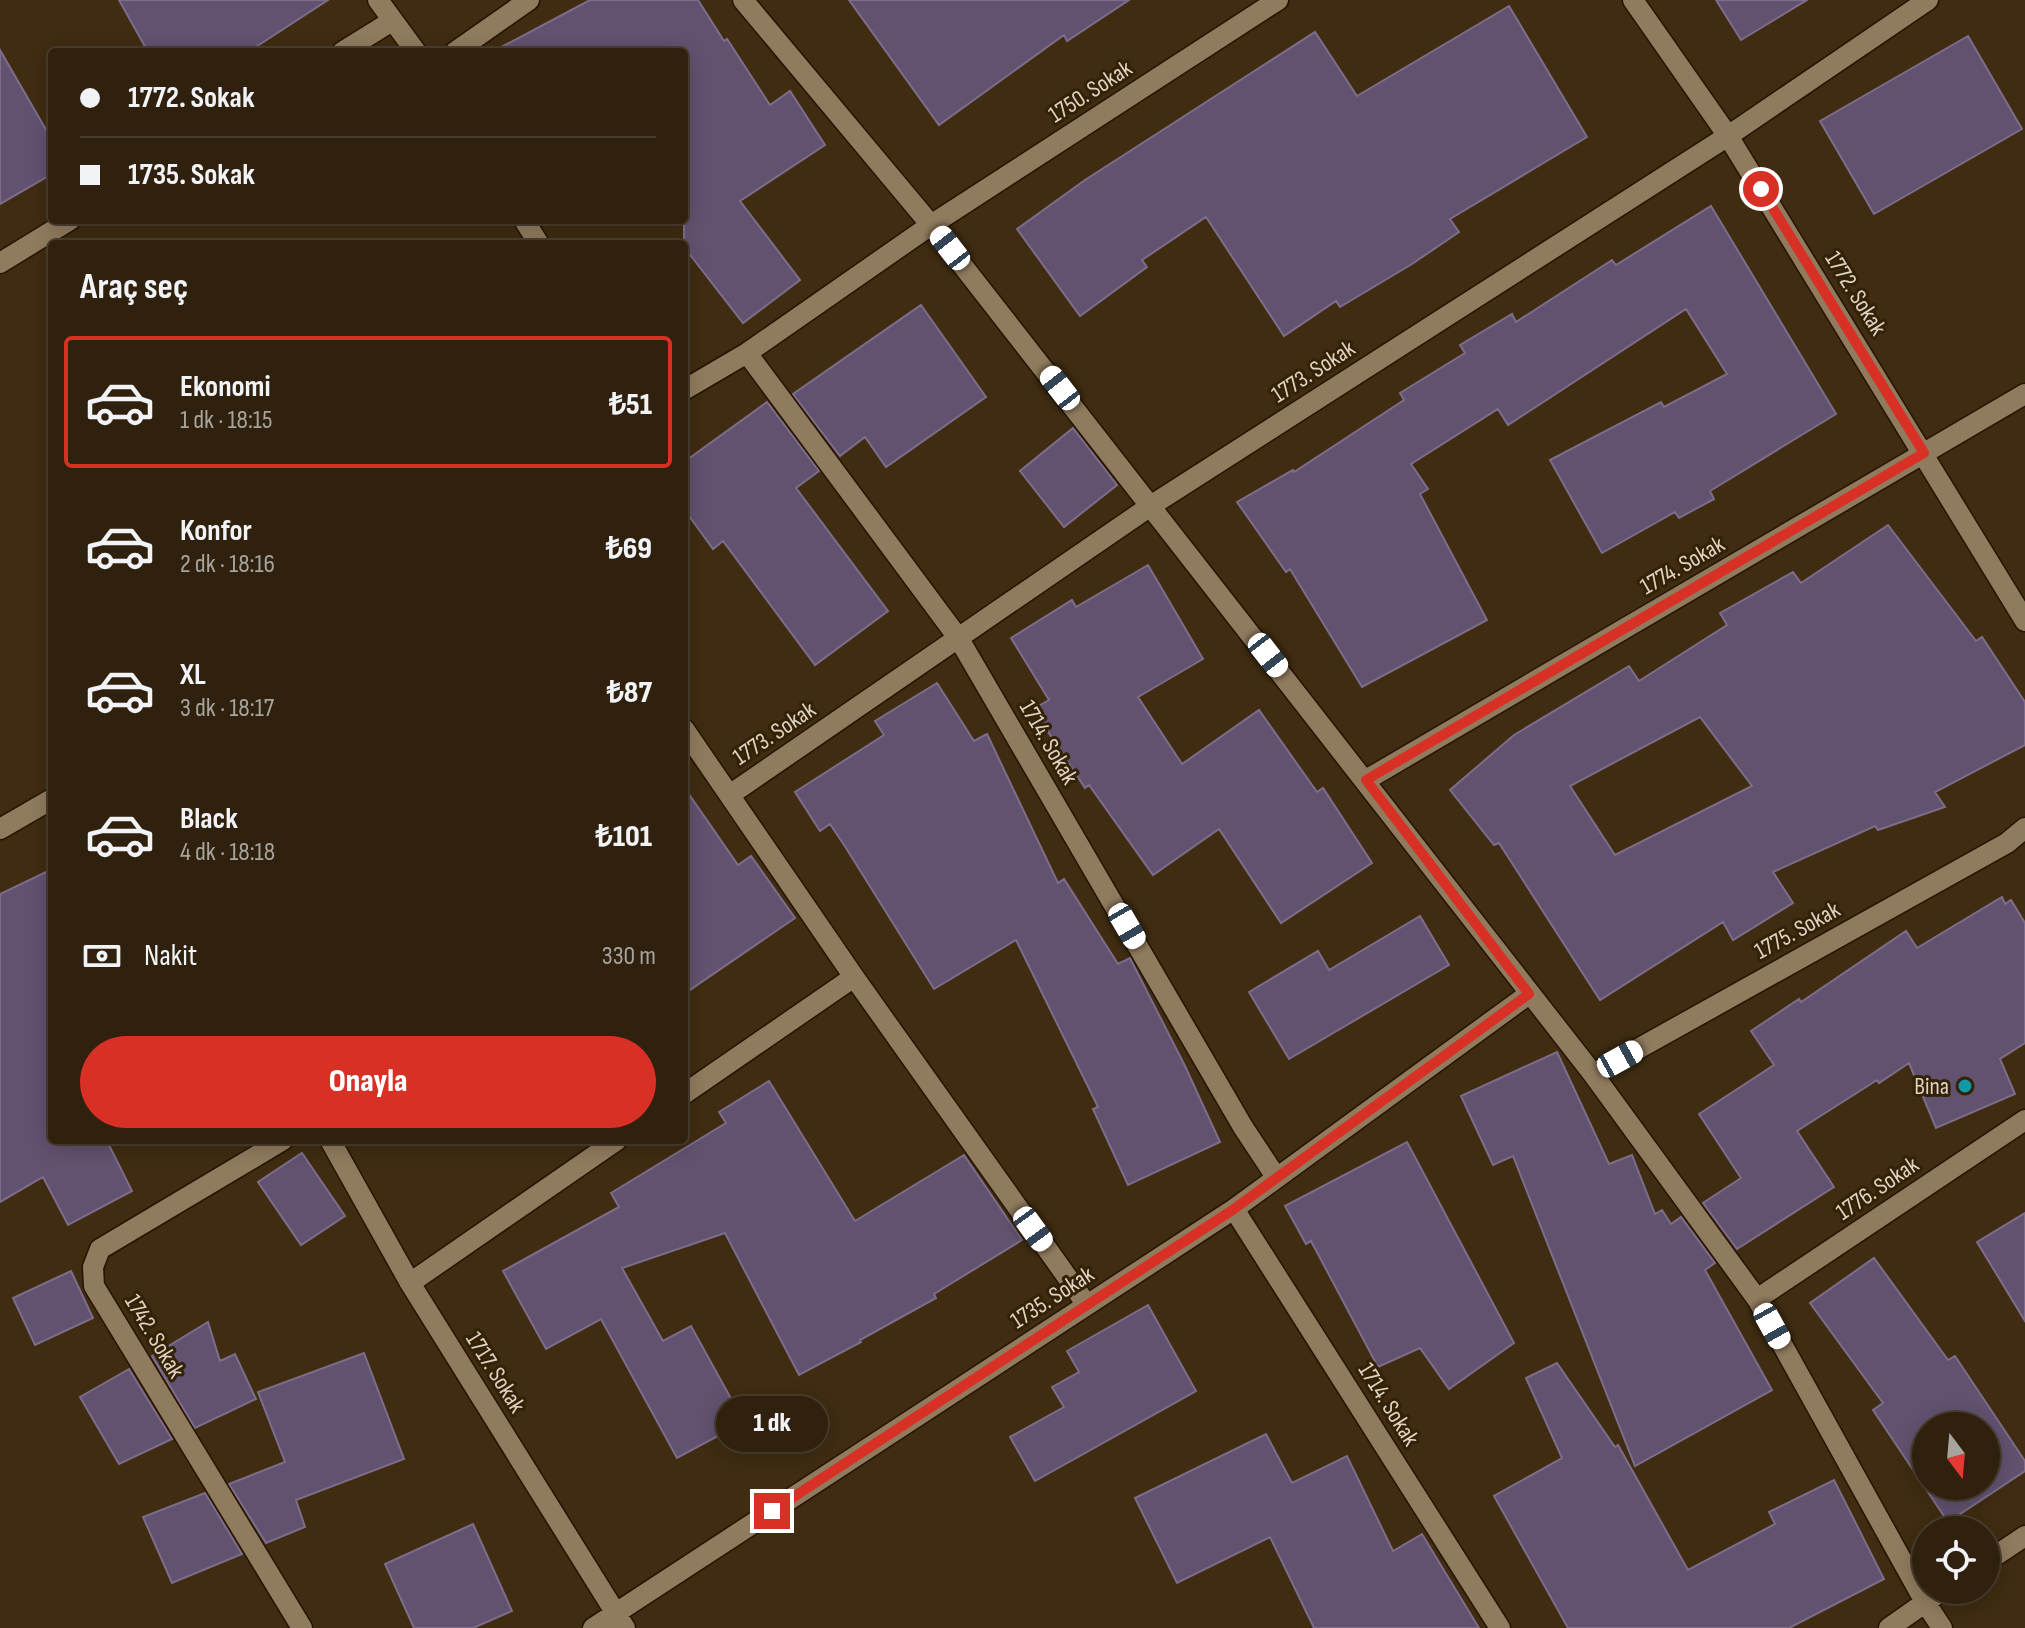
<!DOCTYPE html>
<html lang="tr">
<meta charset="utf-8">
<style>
body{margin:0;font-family:"Sofia Sans Condensed",sans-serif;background:#3b2e1b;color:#f1f3f6;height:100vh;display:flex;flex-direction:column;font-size:30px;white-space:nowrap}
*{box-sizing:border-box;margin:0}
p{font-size:26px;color:#a7a39d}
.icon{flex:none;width:44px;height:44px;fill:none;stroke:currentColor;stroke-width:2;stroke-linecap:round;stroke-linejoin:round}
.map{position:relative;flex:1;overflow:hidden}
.details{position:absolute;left:48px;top:240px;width:640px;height:904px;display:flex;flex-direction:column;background:#2f210d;border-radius:8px;box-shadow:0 4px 20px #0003,0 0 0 2px #4a3e2e}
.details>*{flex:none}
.top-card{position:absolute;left:48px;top:48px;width:640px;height:176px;border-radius:8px;box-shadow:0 4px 20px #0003,0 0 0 2px #4a3e2e;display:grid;align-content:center;height:176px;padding:0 32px;background:#2f210d}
.needle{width:52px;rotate:164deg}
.fabs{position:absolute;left:1912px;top:1412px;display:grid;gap:16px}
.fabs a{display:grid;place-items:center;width:88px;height:88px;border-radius:50%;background:#2f210d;box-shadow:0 4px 20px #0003,0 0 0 2px #4a3e2e;font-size:40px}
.end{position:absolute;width:36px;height:36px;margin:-18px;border:10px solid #d93025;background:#fff;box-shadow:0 0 0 4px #fff}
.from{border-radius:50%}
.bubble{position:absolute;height:56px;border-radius:28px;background:#2f210d;box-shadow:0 4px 20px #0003,0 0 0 2px #4a3e2e;font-size:26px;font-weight:800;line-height:56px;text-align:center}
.car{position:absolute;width:24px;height:48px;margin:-24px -12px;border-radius:10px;box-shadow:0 0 6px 2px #0007;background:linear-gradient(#fff 24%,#345 0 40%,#fff 0 76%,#345 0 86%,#fff 0)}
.top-card b{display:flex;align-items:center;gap:28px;height:76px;font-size:30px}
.top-card b+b{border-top:2px solid #4a3e2e}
.top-card i{width:20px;height:20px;background:#f1f3f6}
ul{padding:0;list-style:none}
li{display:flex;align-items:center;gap:24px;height:132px;margin:0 16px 12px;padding:0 16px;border:4px solid transparent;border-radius:8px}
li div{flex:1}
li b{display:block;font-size:30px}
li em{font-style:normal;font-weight:800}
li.active{border-color:#d93025}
li>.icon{width:72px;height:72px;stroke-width:1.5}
h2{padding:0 32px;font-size:36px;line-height:96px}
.pay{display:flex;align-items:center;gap:20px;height:88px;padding:0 32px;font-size:30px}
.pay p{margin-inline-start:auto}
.cta{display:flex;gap:16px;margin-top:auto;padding:16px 32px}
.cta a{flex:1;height:92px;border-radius:48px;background:#d93025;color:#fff;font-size:32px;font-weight:800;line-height:92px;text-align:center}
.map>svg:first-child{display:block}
.building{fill:#61526f;stroke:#7d6d8b;stroke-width:2;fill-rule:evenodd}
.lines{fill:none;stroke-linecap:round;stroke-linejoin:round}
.minor-casing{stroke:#251400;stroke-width:23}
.minor{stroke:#907b5e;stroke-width:20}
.route{stroke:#d93025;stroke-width:10}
.culture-dot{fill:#0f9aa8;stroke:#342206;stroke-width:3}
.labels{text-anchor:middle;stroke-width:6;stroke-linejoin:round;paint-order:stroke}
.street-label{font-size:24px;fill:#ded2c3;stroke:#342206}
.poi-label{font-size:24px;fill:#ded2c3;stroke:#342206;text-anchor:end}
</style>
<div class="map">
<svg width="2025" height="1628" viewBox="0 0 2025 1628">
<rect width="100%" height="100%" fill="#3f2c11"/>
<path class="building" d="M 119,0 L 328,0 L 248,52 L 148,52 Z
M 590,0 L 698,0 L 724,41 L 727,39 L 770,105 L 790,91 L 825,145 L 740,201 L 800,280 L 743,323 L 684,247 L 684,52 L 492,52 Z
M 849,0 L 1129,0 L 1067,41 L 1064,35 L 939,125 Z
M 1716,0 L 1807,0 L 1741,40 Z
M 1509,6 L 1587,137 L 1450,219 L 1459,232 L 1412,264 L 1340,307 L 1336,301 L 1284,336 L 1206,217 L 1142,260 L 1147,267 L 1080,316 L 1017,229 L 1085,180 L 1315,32 L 1357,96 Z
M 1968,36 L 2022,129 L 1874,214 L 1820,121 Z
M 0,50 L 52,140 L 52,174 L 0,204 Z
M 1711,206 L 1836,414 L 1710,491 L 1714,499 L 1679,518 L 1675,512 L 1602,553 L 1550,460 L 1661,402 L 1664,407 L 1727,374 L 1686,309 L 1508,425 L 1498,409 L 1411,464 L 1428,489 L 1420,494 L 1487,620 L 1362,687 L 1290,569 L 1286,572 L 1237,502 L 1293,470 L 1294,472 L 1404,400 L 1400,393 L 1465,353 L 1460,345 L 1512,314 L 1516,322 L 1612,260 L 1616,265 Z
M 921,305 L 986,397 L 886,467 L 865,437 L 840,456 L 793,394 Z
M 767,402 L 819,471 L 796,488 L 888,611 L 815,665 L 723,541 L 713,549 L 684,509 L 684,462 Z
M 1073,428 L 1117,485 L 1064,527 L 1020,471 Z
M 1888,525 L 1976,641 L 1982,637 L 2025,702 L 2025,745 L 1935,792 L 1945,807 L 1878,830 L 1875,826 L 1773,872 L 1793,903 L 1733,940 L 1723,922 L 1600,1000 L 1499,843 L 1494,845 L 1450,790 L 1514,735 L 1629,666 L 1639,681 L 1727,625 L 1720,613 L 1793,572 L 1801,583 ZM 1700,717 L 1752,786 L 1615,855 L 1570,786 Z
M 1148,565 L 1203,659 L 1138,697 L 1182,764 L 1259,710 L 1317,792 L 1323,788 L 1372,863 L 1281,923 L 1219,829 L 1153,875 L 1089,785 L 1085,788 L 1033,709 L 1049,700 L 1011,638 L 1072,600 L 1076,607 Z
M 937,683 L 974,741 L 987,734 L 1058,883 L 1064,879 L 1118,964 L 1130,958 L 1185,1066 L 1220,1142 L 1128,1185 L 1093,1109 L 1098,1107 L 1016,940 L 934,989 L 846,848 L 830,824 L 820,831 L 795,792 L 884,735 L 875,721 Z
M 684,787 L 738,865 L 751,856 L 795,918 L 684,994 Z
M 52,869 L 52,1140 L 110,1140 L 107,1141 L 132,1191 L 68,1225 L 43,1177 L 0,1202 L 0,894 Z
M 2002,897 L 2005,904 L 2011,900 L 2025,923 L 2025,1043 L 2000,1059 L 2015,1094 L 1936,1128 L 1909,1063 L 1879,1083 L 1877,1080 L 1797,1131 L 1834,1187 L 1737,1249 L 1703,1203 L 1741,1178 L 1699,1114 L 1774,1065 L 1751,1031 L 1799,999 L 1801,1002 L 1906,931 L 1917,948 Z
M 1420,916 L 1449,965 L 1289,1059 L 1249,992 L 1318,951 L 1329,970 Z
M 1557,1052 L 1609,1164 L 1632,1155 L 1655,1214 L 1662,1210 L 1671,1224 L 1681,1217 L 1715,1263 L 1705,1270 L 1772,1390 L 1635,1466 L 1513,1156 L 1493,1165 L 1461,1096 Z
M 769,1081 L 855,1221 L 964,1155 L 1022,1240 L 934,1294 L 936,1298 L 860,1340 L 861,1342 L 799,1375 L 725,1233 L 622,1268 L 663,1341 L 691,1326 L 744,1422 L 677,1458 L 601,1319 L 546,1349 L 503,1271 L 619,1207 L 611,1193 L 726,1123 L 719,1112 Z
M 1407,1142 L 1514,1343 L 1449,1389 L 1420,1348 L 1378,1367 L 1311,1241 L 1306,1244 L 1285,1206 Z
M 302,1153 L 345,1216 L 301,1245 L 258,1182 Z
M 2025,1213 L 2025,1321 L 1977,1242 Z
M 1874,1258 L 1948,1360 L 1955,1356 L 2025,1461 L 2025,1471 L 1948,1522 L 1873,1410 L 1883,1403 L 1810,1303 ZM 1926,1426 L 1986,1426 L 1986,1486 L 1926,1486 Z
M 71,1271 L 93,1318 L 35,1345 L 13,1298 Z
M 1148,1305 L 1196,1391 L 1035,1481 L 1010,1437 L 1064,1407 L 1052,1387 L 1079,1372 L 1067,1351 Z
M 208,1322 L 220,1361 L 235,1354 L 256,1399 L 195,1428 L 152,1356 Z
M 364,1353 L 404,1459 L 296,1500 L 305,1527 L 266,1543 L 229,1484 L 285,1462 L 258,1392 Z
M 1557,1363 L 1615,1447 L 1618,1445 L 1688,1570 L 1775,1524 L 1769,1512 L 1834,1480 L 1884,1579 L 1789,1628 L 1568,1628 L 1494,1496 L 1562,1458 L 1526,1378 Z
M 129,1369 L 172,1439 L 119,1464 L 80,1397 Z
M 1266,1434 L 1292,1483 L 1347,1456 L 1393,1551 L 1422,1534 L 1479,1628 L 1314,1628 L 1270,1537 L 1177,1583 L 1135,1498 Z
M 205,1493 L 242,1554 L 172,1583 L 143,1517 Z
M 473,1524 L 512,1611 L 473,1628 L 414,1628 L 385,1564 Z"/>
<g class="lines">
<defs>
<path id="minor" d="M 378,0 L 416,52
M 743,0 L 931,225 L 1593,1074 L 1757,1299 L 1925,1602 L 1942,1628
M 1633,0 L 1728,136 L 2025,621
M 342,52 L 392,21
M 455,52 L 529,0
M 524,220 L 539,244
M 0,263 L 70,220
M 747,353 L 959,639 L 1243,1127 L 1276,1177
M 684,390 L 747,353 L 931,225 L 1278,0
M 684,729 L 854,977 L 1087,1305
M 1366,780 L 2025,394
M 731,794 L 1152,505 L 1728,136 L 1928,0
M 0,829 L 52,799
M 1593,1074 L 2007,843 L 2025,828
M 684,1094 L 854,977
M 283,1140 L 100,1249 L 93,1267 L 94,1286 L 302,1628
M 330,1140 L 410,1283 L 625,1628
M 1234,1209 L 1500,1628
M 410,1283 L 617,1140
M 1757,1299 L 2025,1120
M 1986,1562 L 2025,1536
M 593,1628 L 1234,1209 L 1529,994
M 1889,1628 L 1943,1590"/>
</defs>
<use href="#minor" class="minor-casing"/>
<use href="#minor" class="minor"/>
</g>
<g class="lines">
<path class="route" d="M 772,1511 L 1234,1209 L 1529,994 L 1366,780 L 1924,453 L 1761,189"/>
</g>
<circle class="culture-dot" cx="1965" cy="1086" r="8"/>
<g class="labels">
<g class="street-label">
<text transform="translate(1090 91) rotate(-33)" y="8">1750. Sokak</text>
<text transform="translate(1856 293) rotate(58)" y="8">1772. Sokak</text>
<text transform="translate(1313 371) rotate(-33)" y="8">1773. Sokak</text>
<text transform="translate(1682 565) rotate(-30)" y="8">1774. Sokak</text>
<text transform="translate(774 733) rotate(-34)" y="8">1773. Sokak</text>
<text transform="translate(1049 742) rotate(60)" y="8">1714. Sokak</text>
<text transform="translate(1797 930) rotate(-29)" y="8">1775. Sokak</text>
<text transform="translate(1877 1188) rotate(-34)" y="8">1776. Sokak</text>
<text transform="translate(1052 1297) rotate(-33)" y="8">1735. Sokak</text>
<text transform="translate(155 1336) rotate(59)" y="8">1742. Sokak</text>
<text transform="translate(496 1372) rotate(58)" y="8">1717. Sokak</text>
<text transform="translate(1389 1404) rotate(58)" y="8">1714. Sokak</text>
</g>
<g class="poi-label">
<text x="1949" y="1094">Bina</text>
</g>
</g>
</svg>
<div class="fabs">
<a><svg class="needle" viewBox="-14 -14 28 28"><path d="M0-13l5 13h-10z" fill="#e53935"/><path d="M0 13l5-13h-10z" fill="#a7a39d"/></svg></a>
<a><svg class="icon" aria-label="locate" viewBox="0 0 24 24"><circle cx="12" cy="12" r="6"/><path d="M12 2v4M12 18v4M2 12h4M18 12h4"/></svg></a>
</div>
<i class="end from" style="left:1761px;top:189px"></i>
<i class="end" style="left:772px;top:1511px"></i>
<div class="bubble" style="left:716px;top:1396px;width:112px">1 dk</div>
<i class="car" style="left:950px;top:248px;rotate:322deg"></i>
<i class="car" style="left:1060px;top:388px;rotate:322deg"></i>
<i class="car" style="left:1268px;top:655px;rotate:142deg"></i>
<i class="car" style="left:1127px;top:926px;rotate:150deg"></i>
<i class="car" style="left:1620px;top:1059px;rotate:61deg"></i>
<i class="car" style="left:1033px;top:1229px;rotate:144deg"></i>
<i class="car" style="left:1772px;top:1326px;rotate:151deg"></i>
<div class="top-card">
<b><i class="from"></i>1772. Sokak</b>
<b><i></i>1735. Sokak</b>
</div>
<section class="details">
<h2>Araç seç</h2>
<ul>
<li class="active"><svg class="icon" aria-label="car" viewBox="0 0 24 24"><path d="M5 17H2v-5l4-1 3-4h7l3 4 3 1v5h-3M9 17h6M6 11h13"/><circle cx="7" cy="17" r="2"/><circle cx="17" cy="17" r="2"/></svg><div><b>Ekonomi</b><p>1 dk · 18:15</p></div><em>₺51</em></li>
<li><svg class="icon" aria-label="car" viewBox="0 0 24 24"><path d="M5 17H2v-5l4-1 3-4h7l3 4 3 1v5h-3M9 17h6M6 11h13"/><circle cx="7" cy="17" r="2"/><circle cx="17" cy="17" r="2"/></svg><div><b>Konfor</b><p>2 dk · 18:16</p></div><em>₺69</em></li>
<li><svg class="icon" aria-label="car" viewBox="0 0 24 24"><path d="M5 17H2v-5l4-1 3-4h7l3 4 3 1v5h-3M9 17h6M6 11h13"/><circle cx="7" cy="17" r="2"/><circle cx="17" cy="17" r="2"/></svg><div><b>XL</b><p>3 dk · 18:17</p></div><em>₺87</em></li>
<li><svg class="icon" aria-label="car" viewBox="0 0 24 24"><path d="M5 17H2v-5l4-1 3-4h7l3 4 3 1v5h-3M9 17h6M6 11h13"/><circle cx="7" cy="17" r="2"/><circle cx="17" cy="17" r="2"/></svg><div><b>Black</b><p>4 dk · 18:18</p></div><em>₺101</em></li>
</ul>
<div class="pay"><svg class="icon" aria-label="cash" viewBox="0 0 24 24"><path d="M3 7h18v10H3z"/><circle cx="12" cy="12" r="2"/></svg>Nakit<p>330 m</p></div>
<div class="cta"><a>Onayla</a></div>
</section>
</div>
